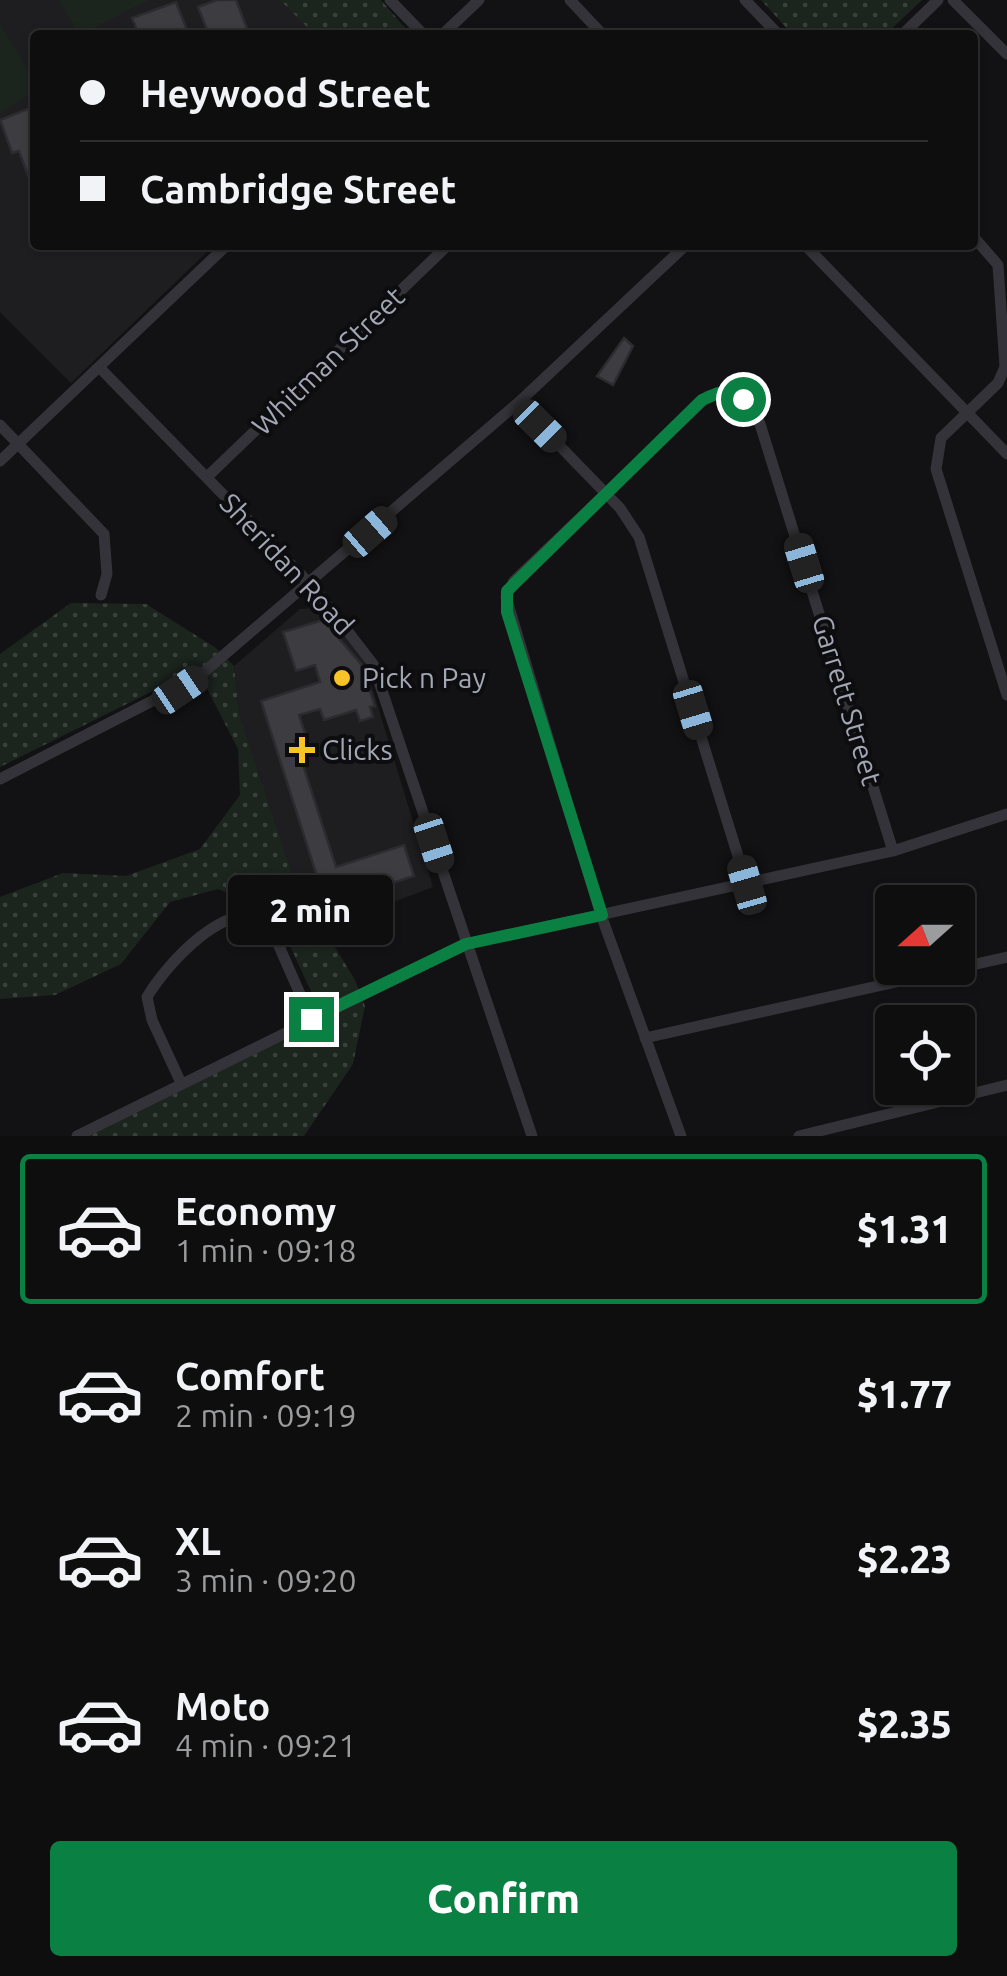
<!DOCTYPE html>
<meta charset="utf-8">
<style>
body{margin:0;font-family:Ubuntu,sans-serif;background:#171718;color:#f1f3f6;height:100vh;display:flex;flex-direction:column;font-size:38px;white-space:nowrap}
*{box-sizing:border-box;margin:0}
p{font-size:32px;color:#9b9c9e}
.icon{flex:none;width:55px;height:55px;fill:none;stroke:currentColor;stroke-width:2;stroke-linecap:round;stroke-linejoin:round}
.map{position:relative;height:1136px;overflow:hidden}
.panel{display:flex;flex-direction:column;background:#0e0e0f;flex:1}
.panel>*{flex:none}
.top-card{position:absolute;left:30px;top:30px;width:948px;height:220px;border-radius:10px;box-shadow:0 2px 8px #0004,0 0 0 2px #2e2e2f;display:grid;align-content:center;height:220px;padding:0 50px;background:#0e0e0f}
.needle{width:65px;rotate:249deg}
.buttons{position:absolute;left:875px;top:885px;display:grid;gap:20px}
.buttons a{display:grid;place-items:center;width:100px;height:100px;border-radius:10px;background:#0e0e0f;box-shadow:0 2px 8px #0004,0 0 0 2px #2e2e2f;font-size:50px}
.end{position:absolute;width:45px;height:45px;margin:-22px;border:12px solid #0b8043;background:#fff;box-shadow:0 0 0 5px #fff}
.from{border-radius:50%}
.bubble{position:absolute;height:70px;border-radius:10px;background:#0e0e0f;box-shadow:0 2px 8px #0004,0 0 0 2px #2e2e2f;font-size:32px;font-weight:800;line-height:70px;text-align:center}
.car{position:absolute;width:30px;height:60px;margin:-30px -15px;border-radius:12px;box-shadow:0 0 8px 2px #0007;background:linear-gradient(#222 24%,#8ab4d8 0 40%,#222 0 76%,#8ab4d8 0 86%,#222 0)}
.top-card b{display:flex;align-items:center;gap:35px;height:95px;font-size:38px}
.top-card b+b{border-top:2px solid #2e2e2f}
.top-card i{width:25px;height:25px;background:#f1f3f6}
ul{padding:18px 0 0;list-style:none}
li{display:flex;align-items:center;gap:30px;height:150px;margin:0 20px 15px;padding:0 30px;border:5px solid transparent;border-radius:10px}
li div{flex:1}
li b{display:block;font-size:38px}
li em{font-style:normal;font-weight:800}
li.on{border-color:#0b8043}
li>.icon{width:90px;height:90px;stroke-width:1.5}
.button{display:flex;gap:20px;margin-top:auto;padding:20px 50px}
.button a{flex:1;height:115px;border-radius:10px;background:#0b8043;color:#fff;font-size:40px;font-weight:800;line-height:115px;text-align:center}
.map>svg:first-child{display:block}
.built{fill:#1e1e21}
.grass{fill:#1c241e}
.park{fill:url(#park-dots)}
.building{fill:#3c3c41;stroke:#2c2c30;stroke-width:2.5}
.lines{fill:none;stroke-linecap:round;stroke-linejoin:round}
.street{stroke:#333339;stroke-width:11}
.route{stroke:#0b8043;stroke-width:12}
.poi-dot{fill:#f8c326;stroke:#0d0d0f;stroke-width:4}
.labels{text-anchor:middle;stroke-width:8;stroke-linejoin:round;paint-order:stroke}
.street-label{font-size:28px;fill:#a3a7b5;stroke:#0d0d0f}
.poi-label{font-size:28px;fill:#a3a7b5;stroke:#0d0d0f;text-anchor:start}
</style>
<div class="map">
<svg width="1007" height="1136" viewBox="0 0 1007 1136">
<defs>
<pattern id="park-dots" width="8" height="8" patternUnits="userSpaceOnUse" patternTransform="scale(2.5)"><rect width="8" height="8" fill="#1c241e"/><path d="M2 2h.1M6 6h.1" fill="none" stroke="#3a413c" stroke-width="1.8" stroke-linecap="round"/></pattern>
</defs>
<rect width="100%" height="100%" fill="#121214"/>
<path class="built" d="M 0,0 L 281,0 L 315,35 L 35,35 L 35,245 L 214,245 L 71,383 L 0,312 Z
M 314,608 L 361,651 L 433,887 L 323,929 L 295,882 L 239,713 L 234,666 L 300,609 Z"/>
<path class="grass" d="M 59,0 L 149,0 L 80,35 Z
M 0,24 L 35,81 L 35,91 L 0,113 Z"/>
<path class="park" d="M 280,0 L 381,0 L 411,35 L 315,35 Z
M 761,0 L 922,0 L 885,35 L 793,35 Z
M 71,603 L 146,604 L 216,648 L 234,666 L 239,713 L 295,882 L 355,980 L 365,1006 L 353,1064 L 304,1136 L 81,1136 L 321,1013 L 274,911 L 218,889 L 170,902 L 121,964 L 55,995 L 0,999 L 0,897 L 63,873 L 126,876 L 200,849 L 240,795 L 238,749 L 195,665 L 169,683 L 0,767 L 0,654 Z"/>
<path class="building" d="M 217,0 L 236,0 L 248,31 L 209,35 L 198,7 Z
M 176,2 L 189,35 L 139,35 L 132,18 Z
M 35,106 L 35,191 L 34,192 L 19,151 L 12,153 L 0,120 Z
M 624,338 L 633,346 L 613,385 L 597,376 Z
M 323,620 L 361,664 L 375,706 L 370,707 L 373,717 L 360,721 L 356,710 L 324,720 L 320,709 L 299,715 L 306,736 L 295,740 L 336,867 L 404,845 L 414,876 L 380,887 L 376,875 L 322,892 L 261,701 L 320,682 L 315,665 L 296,671 L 283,632 Z"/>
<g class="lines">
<path class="street" d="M 390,0 L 424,35
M 570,0 L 603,35
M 745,0 L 779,35
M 953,0 L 1007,54
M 442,35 L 479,0
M 902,35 L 938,0
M 972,235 L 998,265 L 1005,367 L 998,383 L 941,438 L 936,469 L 1007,695
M 805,245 L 1007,454
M 100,368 L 315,589 L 373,664 L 532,1136
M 518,403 L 620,508 L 639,537 L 747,885
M 0,425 L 104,534 L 107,574 L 101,595
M 0,461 L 227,245
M 207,477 L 448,245
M 0,779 L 197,678 L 518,403 L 686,245
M 645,1038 L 1007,957
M 181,1083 L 152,1020 L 147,997 C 166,965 227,896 268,921 L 311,1019
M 77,1136 L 466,944 L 893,851 L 1007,814
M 681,1136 L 601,915 L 506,597 L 514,581 L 708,396 C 735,387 748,402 760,424 L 893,851
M 799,1136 L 1007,1085"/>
</g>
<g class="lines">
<path class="route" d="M 311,1019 L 466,944 L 602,915 L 507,612 L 507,591 L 702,400 L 718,393 L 743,399"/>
</g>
<g class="poi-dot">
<circle cx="342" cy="678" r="10"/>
<path d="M297 735h10v10h10v10h-10v10h-10v-10h-10v-10h10z"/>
</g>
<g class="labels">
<g class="street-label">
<text transform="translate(328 361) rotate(-44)" y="10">Whitman Street</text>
<text transform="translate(287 564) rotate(47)" y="10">Sheridan Road</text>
<text transform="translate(847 700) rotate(73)" y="10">Garrett Street</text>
</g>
<g class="poi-label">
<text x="362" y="688">Pick n Pay</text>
<text x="322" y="760">Clicks</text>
</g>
</g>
</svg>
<div class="buttons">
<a><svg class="needle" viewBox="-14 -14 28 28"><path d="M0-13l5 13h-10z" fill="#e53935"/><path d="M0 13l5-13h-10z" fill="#9b9c9e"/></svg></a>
<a><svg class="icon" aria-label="locate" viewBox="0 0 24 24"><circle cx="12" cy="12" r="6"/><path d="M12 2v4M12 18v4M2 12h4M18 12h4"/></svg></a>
</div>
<i class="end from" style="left:743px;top:399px"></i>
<i class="end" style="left:311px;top:1019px"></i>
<div class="bubble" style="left:228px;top:875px;width:165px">2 min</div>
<i class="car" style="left:540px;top:426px;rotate:135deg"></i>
<i class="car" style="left:370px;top:532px;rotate:49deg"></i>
<i class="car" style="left:804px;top:563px;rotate:343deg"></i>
<i class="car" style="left:180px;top:690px;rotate:56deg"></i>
<i class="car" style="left:693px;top:710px;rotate:163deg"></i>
<i class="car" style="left:434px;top:843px;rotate:162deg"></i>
<i class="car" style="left:747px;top:885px;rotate:344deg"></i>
<div class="top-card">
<b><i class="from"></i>Heywood Street</b>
<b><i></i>Cambridge Street</b>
</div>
</div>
<section class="panel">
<ul>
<li class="on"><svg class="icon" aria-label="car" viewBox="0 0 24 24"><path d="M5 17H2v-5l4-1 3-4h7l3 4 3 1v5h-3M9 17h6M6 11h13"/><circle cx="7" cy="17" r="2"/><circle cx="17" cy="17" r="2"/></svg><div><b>Economy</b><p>1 min · 09:18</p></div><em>$1.31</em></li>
<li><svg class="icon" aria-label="car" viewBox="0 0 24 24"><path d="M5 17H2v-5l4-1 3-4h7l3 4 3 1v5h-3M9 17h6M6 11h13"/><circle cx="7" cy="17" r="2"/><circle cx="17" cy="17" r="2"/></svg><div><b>Comfort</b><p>2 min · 09:19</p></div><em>$1.77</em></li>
<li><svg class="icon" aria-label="car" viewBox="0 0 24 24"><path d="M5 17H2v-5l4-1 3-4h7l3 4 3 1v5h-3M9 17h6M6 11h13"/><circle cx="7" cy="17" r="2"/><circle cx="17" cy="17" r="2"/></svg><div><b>XL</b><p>3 min · 09:20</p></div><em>$2.23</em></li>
<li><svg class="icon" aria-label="car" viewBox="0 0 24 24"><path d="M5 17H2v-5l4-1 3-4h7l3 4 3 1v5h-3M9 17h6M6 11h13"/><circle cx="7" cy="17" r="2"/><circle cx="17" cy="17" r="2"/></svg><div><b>Moto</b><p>4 min · 09:21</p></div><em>$2.35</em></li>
</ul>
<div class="button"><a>Confirm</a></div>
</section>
